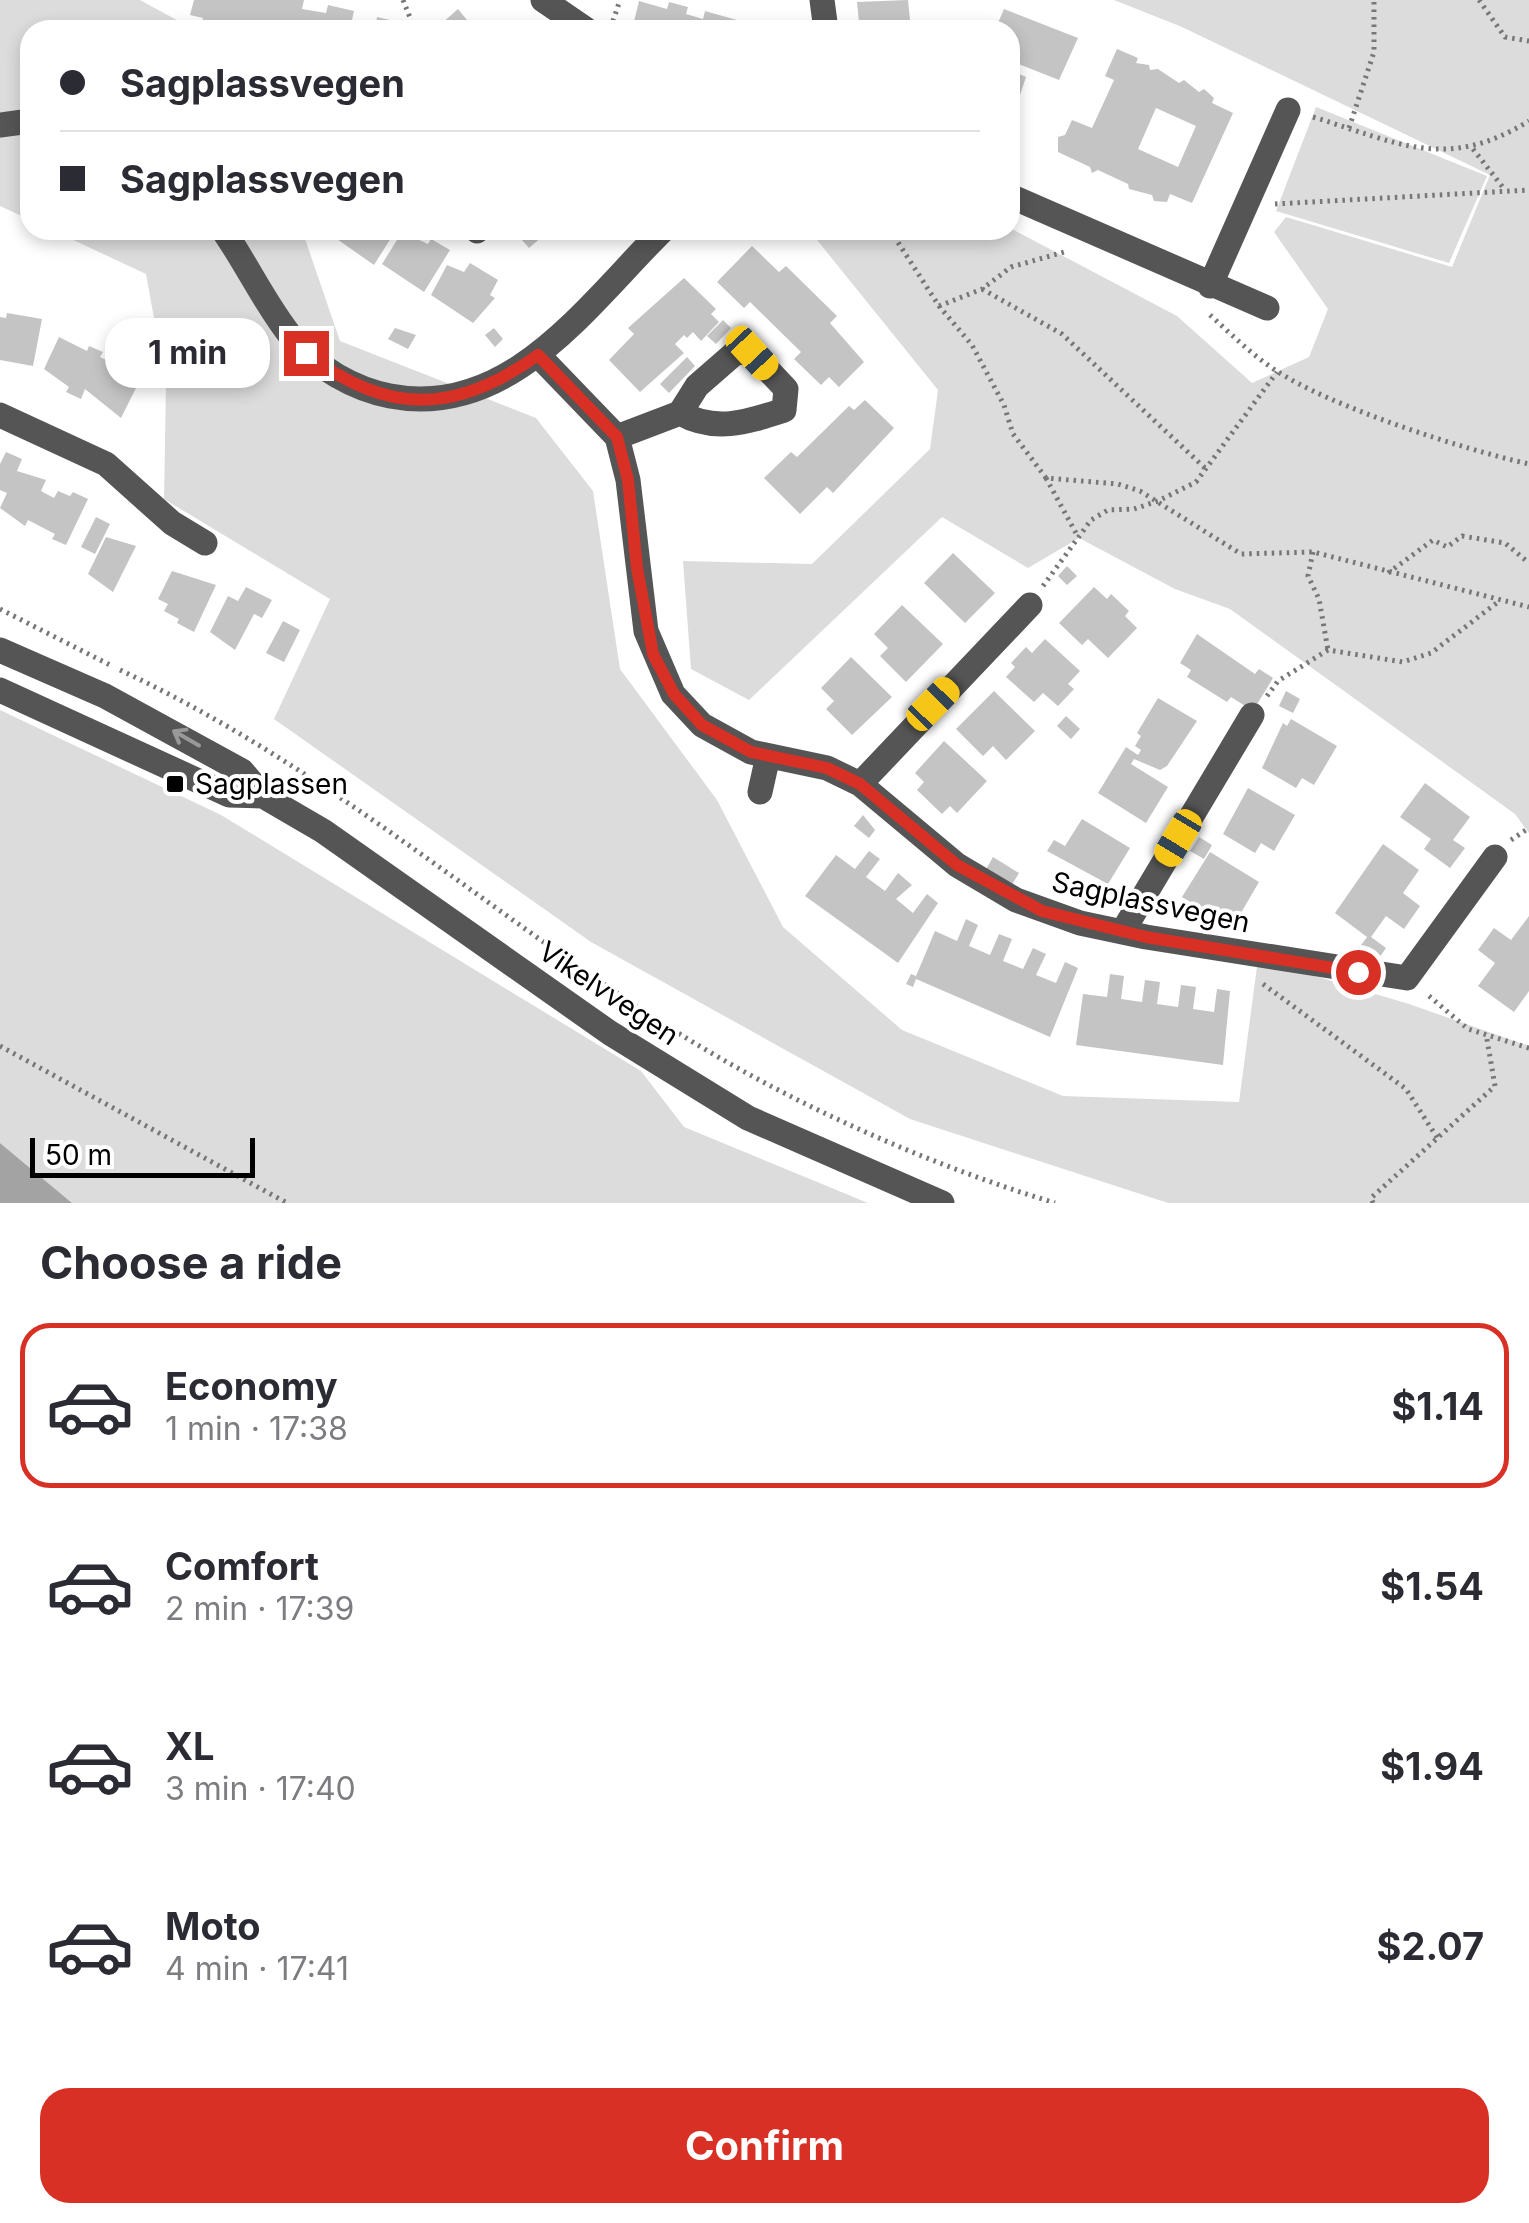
<!DOCTYPE html>
<meta charset="utf-8">
<style>
body{margin:0;font-family:Inter,sans-serif;background:#f7f7f7;color:#2b2b33;height:100vh;display:flex;flex-direction:column;font-size:38px;white-space:nowrap}
*{box-sizing:border-box;margin:0}
p{font-size:32px;color:#7c7c81}
.icon{flex:none;width:55px;height:55px;fill:none;stroke:currentColor;stroke-width:2;stroke-linecap:round;stroke-linejoin:round}
.map{position:relative;height:1203px;overflow:hidden}
.drawer{display:flex;flex-direction:column;background:#fff;flex:1}
.drawer>*{flex:none}
.guide{position:absolute;left:20px;top:20px;width:1000px;height:220px;border-radius:30px;box-shadow:0 5px 15px #0003;display:grid;align-content:center;height:220px;padding:0 40px;background:#fff}
.scale{position:absolute;left:30px;bottom:25px;width:225px;box-sizing:border-box;padding-left:10px;border:5px solid #000;border-top:0;font-size:28px;line-height:35px;white-space:nowrap;color:#000;-webkit-text-stroke:8px #fff;paint-order:stroke}
.end{position:absolute;width:45px;height:45px;margin:-22px;border:12px solid #d93025;background:#fff;box-shadow:0 0 0 5px #fff}
.from{border-radius:50%}
.bubble{position:absolute;height:70px;border-radius:30px;background:#fff;box-shadow:0 5px 15px #0003;font-size:32px;font-weight:700;line-height:70px;text-align:center}
.car{position:absolute;width:30px;height:60px;margin:-30px -15px;border-radius:12px;box-shadow:0 0 8px 2px #0007;background:linear-gradient(#f5c518 24%,#345 0 40%,#f5c518 0 76%,#345 0 86%,#f5c518 0)}
.guide b{display:flex;align-items:center;gap:35px;height:95px;font-size:38px}
.guide b+b{border-top:2px solid #e1e1e2}
.guide i{width:25px;height:25px;background:#2b2b33}
ul{padding:0;list-style:none}
li{display:flex;align-items:center;gap:30px;height:165px;margin:0 20px 15px;padding:0 20px;border:5px solid transparent;border-radius:30px}
li div{flex:1}
li b{display:block;font-size:38px}
li em{font-style:normal;font-weight:700}
li.current{border-color:#d93025}
li>.icon{width:90px;height:90px;stroke-width:1.5}
h2{padding:0 40px;font-size:45px;line-height:120px}
.primary-button{display:flex;gap:20px;margin-top:auto;padding:20px 40px}
.primary-button a{flex:1;height:115px;border-radius:30px;background:#d93025;color:#fff;font-size:40px;font-weight:700;line-height:115px;text-align:center}
.map>svg:first-child{display:block}
.green{fill:#dcdcdc}
.water{fill:#a3a3a3}
.building{fill:#c4c4c4;fill-rule:evenodd}
.lines{fill:none;stroke-linecap:round;stroke-linejoin:round}
.path{stroke:#777;stroke-width:5;stroke-dasharray:2.5 5;stroke-linecap:butt}
.minor{stroke:#555;stroke-width:25}
.oneway{stroke:#999}
.route{stroke:#d93025;stroke-width:12}
.poi-dot{fill:#000;stroke:#fff;stroke-width:4}
.labels{text-anchor:middle;stroke-width:8;stroke-linejoin:round;paint-order:stroke}
.poi-label{font-size:28px;fill:#000;stroke:#fff;text-anchor:start}
.street-label{font-size:28px;fill:#000;stroke:#fff}
</style>
<div class="map">
<svg width="1529" height="1203" viewBox="0 0 1529 1203">
<rect width="100%" height="100%" fill="#fff"/>
<path class="green" d="M 0,0 L 140,0 L 195,30 L 30,30 L 30,220 L 0,206 Z
M 1114,0 L 1529,0 L 1529,833 L 1515,814 L 1230,609 L 1175,589 L 1079,538 L 1028,568 L 942,517 L 749,700 L 691,669 L 683,561 L 812,564 L 930,449 L 938,390 L 809,230 L 1010,228 L 1177,316 L 1252,383 L 1309,357 L 1328,309 L 1274,232 L 1286,217 L 1452,267 L 1490,175 L 1182,27 Z
M 1316,107 L 1487,176 L 1449,263 L 1276,211 Z
M 52,230 L 302,230 L 340,341 L 536,418 L 593,491 L 620,669 L 717,800 L 783,927 L 902,1030 L 1063,1096 L 1239,1102 L 1258,959 L 1409,1004 L 1529,1046 L 1529,1203 L 1168,1203 L 910,1119 L 591,942 L 274,719 L 330,599 L 164,499 L 166,384 L 146,274 Z
M 0,710 L 221,815 L 641,1071 L 684,1127 L 868,1203 L 72,1203 L 0,1143 Z"/>
<path class="water" d="M 0,1143 L 72,1203 L 0,1203 Z"/>
<path class="building" d="M 194,0 L 304,0 L 302,9 L 326,13 L 328,5 L 354,11 L 352,20 L 359,22 L 376,25 L 377,17 L 403,23 L 401,30 L 200,30 L 203,18 L 190,15 Z
M 908,0 L 911,30 L 867,30 L 866,21 L 859,22 L 857,2 Z
M 639,1 L 667,9 L 669,2 L 688,7 L 686,14 L 703,19 L 705,11 L 737,20 L 735,27 L 742,30 L 632,30 Z
M 458,9 L 467,20 L 454,30 L 446,30 L 441,24 Z
M 1004,9 L 1078,38 L 1059,80 L 1016,63 L 1013,71 L 1026,77 L 1010,125 L 1010,30 L 995,30 Z
M 1117,49 L 1138,58 L 1136,63 L 1149,65 L 1150,70 L 1158,69 L 1179,83 L 1184,80 L 1199,92 L 1204,89 L 1214,98 L 1212,103 L 1233,113 L 1192,203 L 1170,194 L 1167,202 L 1154,201 L 1152,195 L 1129,189 L 1128,184 L 1098,170 L 1092,173 L 1090,167 L 1058,152 L 1058,137 L 1065,135 L 1072,120 L 1092,128 L 1114,80 L 1105,76 ZM 1156,108 L 1196,126 L 1178,167 L 1138,149 Z
M 324,230 L 396,230 L 374,265 Z
M 513,230 L 550,230 L 529,248 Z
M 402,232 L 428,244 L 431,239 L 450,250 L 424,292 L 382,264 Z
M 752,246 L 779,272 L 786,266 L 837,316 L 830,323 L 864,362 L 839,387 L 829,377 L 821,385 L 794,359 L 801,352 L 750,302 L 744,308 L 717,282 Z
M 470,263 L 498,280 L 490,295 L 495,298 L 473,323 L 431,295 L 447,265 L 464,272 Z
M 684,278 L 716,309 L 711,314 L 719,322 L 701,341 L 693,332 L 687,338 L 684,335 L 675,344 L 684,353 L 640,392 L 609,360 L 634,334 L 628,328 Z
M 7,313 L 42,319 L 33,366 L 0,360 L 0,317 L 6,318 Z
M 723,320 L 731,328 L 716,344 L 707,336 Z
M 395,328 L 416,335 L 408,349 L 388,339 Z
M 494,328 L 503,339 L 495,347 L 485,335 Z
M 59,337 L 87,351 L 89,346 L 103,352 L 100,357 L 127,370 L 129,365 L 144,372 L 121,418 L 85,389 L 81,399 L 66,392 L 69,387 L 44,369 Z
M 687,357 L 695,366 L 669,393 L 660,384 Z
M 865,400 L 894,428 L 833,493 L 827,487 L 800,514 L 764,478 L 791,452 L 797,457 L 849,406 L 854,410 Z
M 6,452 L 22,459 L 17,471 L 46,480 L 41,491 L 54,498 L 58,491 L 70,496 L 73,492 L 88,499 L 66,545 L 52,539 L 55,534 L 28,520 L 25,526 L 0,508 L 7,493 L 0,490 L 0,464 Z
M 96,517 L 110,524 L 95,554 L 81,547 Z
M 106,537 L 136,546 L 113,592 L 88,574 Z
M 953,553 L 995,593 L 965,623 L 924,583 Z
M 1067,566 L 1077,576 L 1067,585 L 1058,576 Z
M 172,571 L 216,585 L 194,632 L 177,623 L 179,619 L 164,611 L 168,604 L 158,599 Z
M 246,587 L 272,600 L 262,618 L 254,614 L 235,650 L 210,632 L 228,596 L 238,601 Z
M 1094,587 L 1107,599 L 1111,594 L 1129,611 L 1125,616 L 1137,628 L 1108,658 L 1088,639 L 1082,645 L 1059,623 Z
M 902,605 L 943,644 L 906,682 L 880,656 L 888,648 L 874,634 Z
M 283,621 L 300,630 L 284,662 L 266,653 Z
M 1197,634 L 1255,674 L 1259,669 L 1273,678 L 1253,711 L 1231,697 L 1227,702 L 1187,677 L 1191,670 L 1180,663 Z
M 1045,639 L 1080,671 L 1068,684 L 1074,689 L 1058,706 L 1043,693 L 1034,702 L 1006,677 L 1015,667 L 1011,663 L 1026,647 L 1032,653 Z
M 851,657 L 892,697 L 852,735 L 826,709 L 834,701 L 821,688 Z
M 994,691 L 1035,731 L 1006,760 L 993,746 L 983,756 L 956,729 Z
M 1286,691 L 1300,699 L 1293,713 L 1279,706 Z
M 1158,698 L 1197,721 L 1167,766 L 1160,770 L 1134,759 L 1131,764 L 1168,787 L 1146,823 L 1098,793 L 1126,747 L 1138,755 L 1141,750 L 1135,746 L 1141,736 L 1137,733 Z
M 1066,716 L 1080,729 L 1071,739 L 1057,726 Z
M 1291,719 L 1337,746 L 1314,785 L 1302,778 L 1296,788 L 1262,768 L 1283,723 L 1287,726 Z
M 944,741 L 987,781 L 957,813 L 950,806 L 942,814 L 917,790 L 924,782 L 915,773 Z
M 1425,783 L 1470,817 L 1453,840 L 1465,848 L 1450,868 L 1424,849 L 1431,839 L 1400,817 Z
M 1248,788 L 1295,815 L 1274,851 L 1261,843 L 1255,853 L 1223,834 Z
M 863,815 L 875,830 L 869,838 L 854,826 Z
M 1082,819 L 1130,848 L 1108,884 L 1047,851 L 1054,840 L 1065,846 Z
M 1199,837 L 1212,845 L 1204,859 L 1190,851 Z
M 1383,844 L 1419,870 L 1403,893 L 1420,906 L 1404,929 L 1386,916 L 1371,937 L 1386,948 L 1377,961 L 1359,948 L 1367,937 L 1335,913 Z
M 869,851 L 880,859 L 866,877 L 885,891 L 898,873 L 912,885 L 896,899 L 913,913 L 927,894 L 938,903 L 898,963 L 805,896 L 836,855 L 855,869 Z
M 1210,852 L 1259,882 L 1238,918 L 1222,908 L 1216,918 L 1182,897 Z
M 993,857 L 1019,873 L 1011,886 L 985,871 Z
M 1529,916 L 1529,991 L 1514,1012 L 1478,986 L 1495,963 L 1478,950 L 1494,928 L 1511,940 Z
M 966,919 L 978,925 L 969,946 L 990,955 L 999,934 L 1012,939 L 1003,961 L 1023,969 L 1033,948 L 1046,954 L 1036,975 L 1056,983 L 1065,962 L 1078,968 L 1050,1037 L 916,979 L 913,987 L 906,984 L 911,974 L 916,976 L 935,931 L 957,941 Z
M 1110,974 L 1124,976 L 1121,999 L 1142,1002 L 1145,980 L 1160,982 L 1157,1004 L 1178,1007 L 1181,985 L 1196,987 L 1193,1009 L 1214,1012 L 1217,989 L 1230,991 L 1223,1065 L 1076,1045 L 1083,994 L 1107,997 Z"/>
<g class="lines">
<path class="path" d="M 403,0 L 415,30
M 1479,0 L 1505,37 L 1529,41
M 613,21 L 620,0
M 1313,117 C 1399,143 1445,172 1529,121
M 1349,128 L 1374,52 L 1374,0
M 1473,149 L 1505,190
M 1275,204 L 1529,190
M 890,230 L 939,306 L 972,345 L 1004,405 L 1013,434 L 1046,478 L 1118,484 L 1140,491 L 1241,554 L 1313,552 L 1529,607
M 982,289 L 1062,334 L 1206,469
M 939,306 L 982,289 L 1011,267 L 1068,251
M 1210,315 C 1231,334 1251,354 1275,370 C 1331,407 1462,449 1529,464
M 1046,478 L 1077,535
M 1313,552 L 1308,576 L 1319,599 L 1328,650
M 1388,573 L 1433,540 L 1447,547 L 1462,536 L 1505,543 L 1529,563
M 1043,586 L 1091,520 L 1108,510 L 1134,509 L 1158,501 L 1196,482 L 1277,372
M 0,609 L 110,665
M 120,670 C 311,759 471,897 645,1012 C 772,1095 911,1159 1055,1203
M 1267,696 L 1278,681 L 1328,650 L 1403,662 L 1431,653 L 1498,602
M 1511,840 L 1529,828
M 1263,984 L 1406,1089 L 1438,1139
M 1429,996 L 1468,1029 L 1529,1048
M 0,1046 L 287,1203
M 1373,1203 L 1371,1198 L 1495,1086 L 1486,1034"/>
<path class="minor" d="M 543,0 L 587,30
M 822,0 L 826,30
M 0,125 L 30,121
M 1010,196 L 1267,308
M 223,230 C 248,266 266,306 293,339 C 317,368 354,389 390,396 C 510,419 587,305 663,230
M 476,230 L 477,231
M 1210,286 L 1288,110
M 538,355 L 617,437 L 628,480 L 646,631 L 673,694 L 702,725 L 751,752 L 827,768 L 860,784 L 957,865 L 1016,900 L 1080,923 L 1146,937 L 1407,978 L 1495,857
M 0,415 L 106,464 L 172,523 L 205,543
M 617,437 L 680,413 C 716,433 747,422 784,410 L 786,389 L 752,353 L 736,352 L 697,386 L 680,413
M 0,650 L 105,696 L 242,771 L 263,796 L 323,831 L 610,1033 L 748,1118 L 942,1203
M 0,690 L 229,795 L 263,796
M 860,784 L 1030,605
M 760,792 L 768,756
M 1123,931 L 1252,715"/>
</g>
<defs><path id="oneway-shaft" d="M-6 0H5M1.5-3L5.5 0L1.5 3" fill="none" stroke-width="1.6" stroke-linecap="round" stroke-linejoin="round" transform="scale(2.5)"/></defs>
<use class="oneway" href="#oneway-shaft" transform="translate(186 738) rotate(-150)"/>
<g class="lines">
<path class="route" d="M 306,353 C 387,416 456,414 538,355 L 617,437 L 628,480 L 637,568 L 653,654 L 674,694 L 702,725 L 751,752 L 827,768 L 860,784 L 957,865 L 1042,911 L 1146,937 L 1358,972"/>
</g>
<rect class="poi-dot" x="165" y="774" width="20" height="20" rx="5"/>
<g class="labels">
<g class="poi-label">
<text x="195" y="794">Sagplassen</text>
</g>
<g class="street-label">
<text transform="translate(1151 902) rotate(12)" y="10">Sagplassvegen</text>
<text transform="translate(609 993) rotate(34)" y="10">Vikelvvegen</text>
</g>
</g>
</svg>
<div class="scale">50 m</div>
<i class="end from" style="left:1358px;top:972px"></i>
<i class="end" style="left:306px;top:353px"></i>
<div class="bubble" style="left:105px;top:318px;width:165px">1 min</div>
<i class="car" style="left:752px;top:353px;rotate:137deg"></i>
<i class="car" style="left:933px;top:704px;rotate:44deg"></i>
<i class="car" style="left:1178px;top:838px;rotate:211deg"></i>
<div class="guide">
<b><i class="from"></i>Sagplassvegen</b>
<b><i></i>Sagplassvegen</b>
</div>
</div>
<section class="drawer">
<h2>Choose a ride</h2>
<ul>
<li class="current"><svg class="icon" aria-label="car" viewBox="0 0 24 24"><path d="M5 17H2v-5l4-1 3-4h7l3 4 3 1v5h-3M9 17h6M6 11h13"/><circle cx="7" cy="17" r="2"/><circle cx="17" cy="17" r="2"/></svg><div><b>Economy</b><p>1 min · 17:38</p></div><em>$1.14</em></li>
<li><svg class="icon" aria-label="car" viewBox="0 0 24 24"><path d="M5 17H2v-5l4-1 3-4h7l3 4 3 1v5h-3M9 17h6M6 11h13"/><circle cx="7" cy="17" r="2"/><circle cx="17" cy="17" r="2"/></svg><div><b>Comfort</b><p>2 min · 17:39</p></div><em>$1.54</em></li>
<li><svg class="icon" aria-label="car" viewBox="0 0 24 24"><path d="M5 17H2v-5l4-1 3-4h7l3 4 3 1v5h-3M9 17h6M6 11h13"/><circle cx="7" cy="17" r="2"/><circle cx="17" cy="17" r="2"/></svg><div><b>XL</b><p>3 min · 17:40</p></div><em>$1.94</em></li>
<li><svg class="icon" aria-label="car" viewBox="0 0 24 24"><path d="M5 17H2v-5l4-1 3-4h7l3 4 3 1v5h-3M9 17h6M6 11h13"/><circle cx="7" cy="17" r="2"/><circle cx="17" cy="17" r="2"/></svg><div><b>Moto</b><p>4 min · 17:41</p></div><em>$2.07</em></li>
</ul>
<div class="primary-button"><a>Confirm</a></div>
</section>
